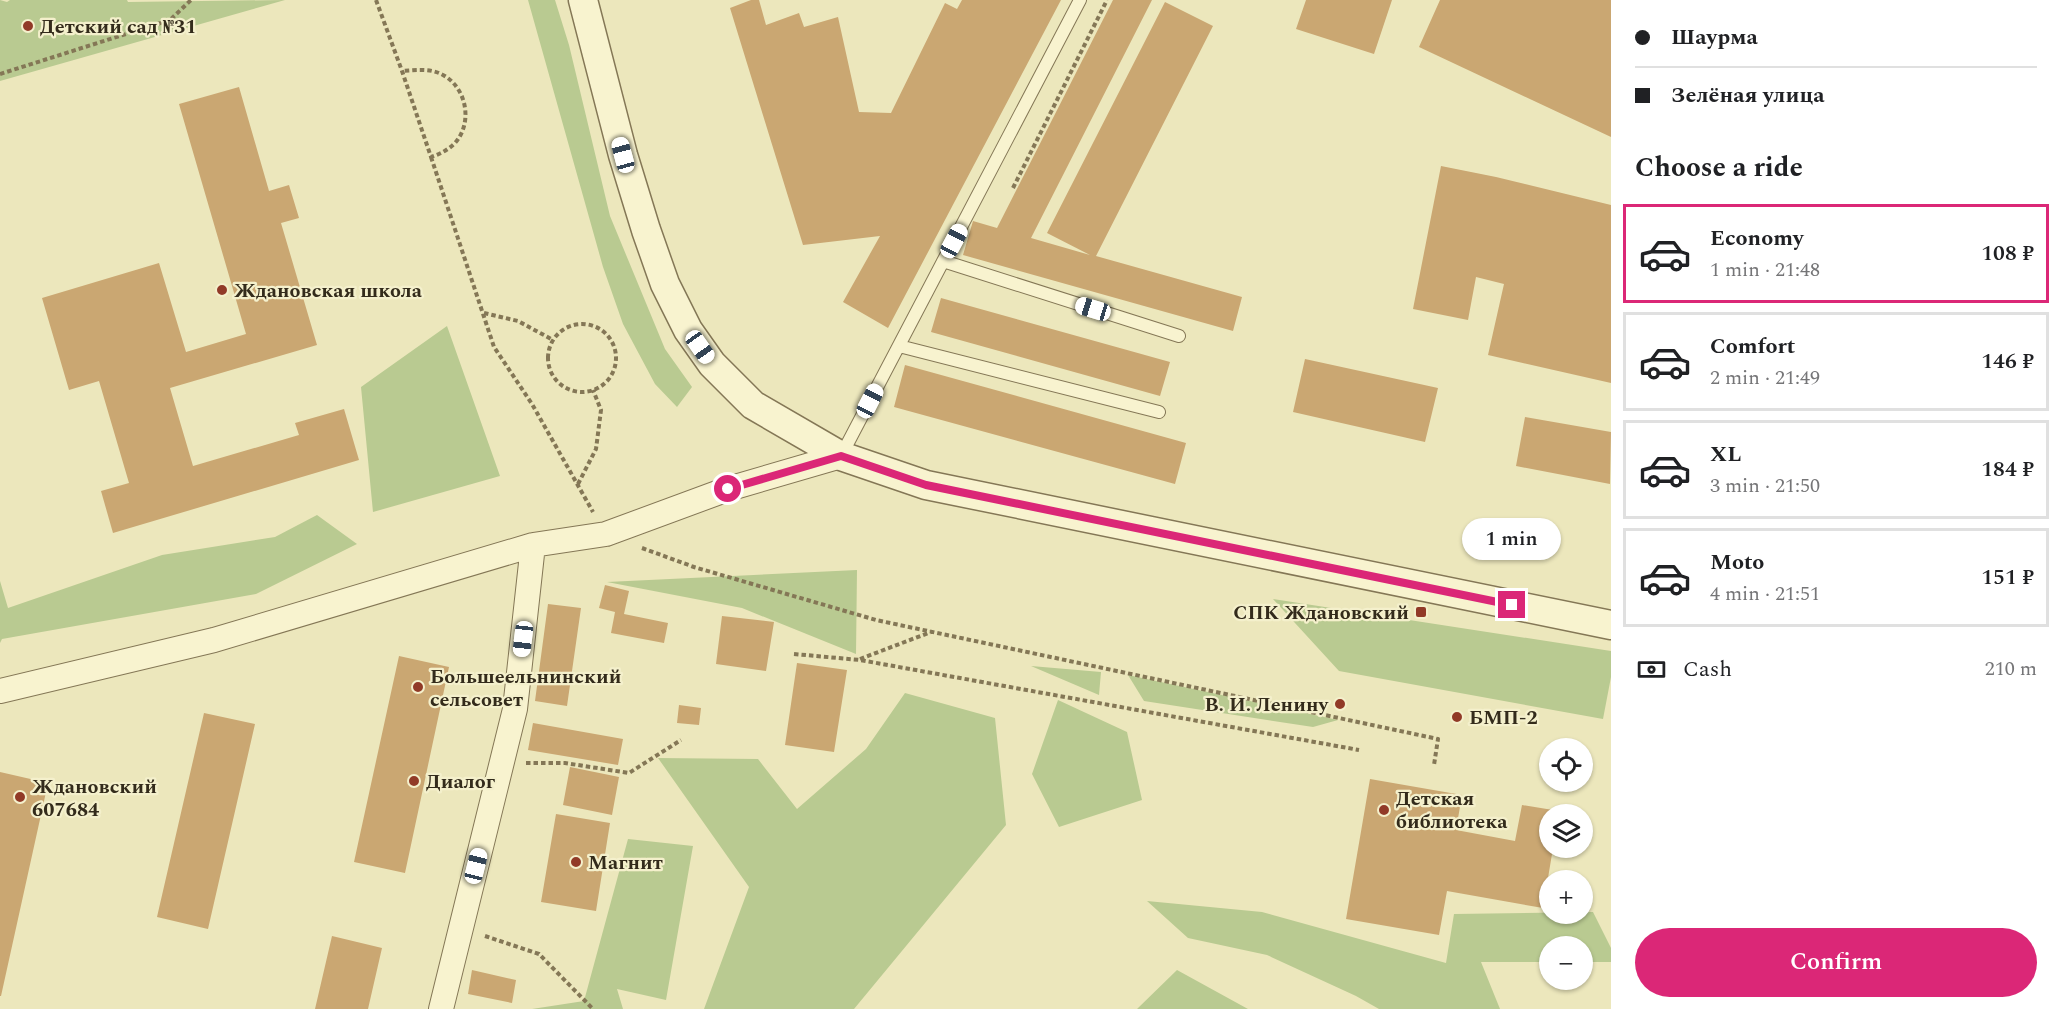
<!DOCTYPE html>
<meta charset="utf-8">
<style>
body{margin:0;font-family:Spectral,serif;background:#f2f2f2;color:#202124;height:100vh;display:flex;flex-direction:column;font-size:22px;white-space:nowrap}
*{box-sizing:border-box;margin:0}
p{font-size:20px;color:#757577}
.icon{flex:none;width:33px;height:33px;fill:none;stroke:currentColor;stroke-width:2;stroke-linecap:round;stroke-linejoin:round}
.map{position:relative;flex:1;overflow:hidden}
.sheet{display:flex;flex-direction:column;background:#fff;width:450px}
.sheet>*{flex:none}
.hud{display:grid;align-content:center;height:132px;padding:0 24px;background:#fff}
.tools{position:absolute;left:1539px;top:738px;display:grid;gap:12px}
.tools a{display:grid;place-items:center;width:54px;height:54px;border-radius:50%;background:#fff;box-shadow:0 2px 4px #0004;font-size:30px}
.end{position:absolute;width:27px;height:27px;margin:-14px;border:8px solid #db2777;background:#fff;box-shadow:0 0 0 3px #fff}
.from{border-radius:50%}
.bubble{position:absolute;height:42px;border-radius:21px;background:#fff;box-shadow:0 2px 4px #0004;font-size:20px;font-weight:600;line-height:42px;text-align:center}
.car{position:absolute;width:18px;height:36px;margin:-18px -9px;border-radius:8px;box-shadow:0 0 4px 2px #0007;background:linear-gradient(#fff 24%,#345 0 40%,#fff 0 76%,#345 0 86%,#fff 0)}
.hud b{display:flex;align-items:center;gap:21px;height:57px;font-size:22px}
.hud b+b{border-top:2px solid #e0e0e0}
.hud i{width:15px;height:15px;background:#202124}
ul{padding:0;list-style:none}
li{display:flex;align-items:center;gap:18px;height:99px;margin:0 12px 9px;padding:0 12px;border:3px solid #e0e0e0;border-radius:0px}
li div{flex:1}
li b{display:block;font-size:22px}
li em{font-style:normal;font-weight:600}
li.on{border-color:#db2777}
li>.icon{width:54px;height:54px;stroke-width:1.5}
h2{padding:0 24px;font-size:27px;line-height:72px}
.pay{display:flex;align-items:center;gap:15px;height:66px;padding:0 24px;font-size:22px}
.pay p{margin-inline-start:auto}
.action{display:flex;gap:12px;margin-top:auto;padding:12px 24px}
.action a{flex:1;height:69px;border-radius:36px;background:#db2777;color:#fff;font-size:24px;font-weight:600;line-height:69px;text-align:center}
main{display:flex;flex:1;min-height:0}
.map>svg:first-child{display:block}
.green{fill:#b9ca91}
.building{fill:#caa772}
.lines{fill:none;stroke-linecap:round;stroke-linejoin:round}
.service-casing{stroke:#847756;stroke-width:14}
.minor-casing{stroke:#847756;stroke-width:26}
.tertiary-casing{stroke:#847756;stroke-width:31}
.path{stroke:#847756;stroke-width:4;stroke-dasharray:4.5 3;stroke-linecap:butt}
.service{stroke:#f8f3cf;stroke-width:12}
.minor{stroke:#f8f3cf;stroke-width:24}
.tertiary{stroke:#f8f3cf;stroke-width:28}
.route{stroke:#db2777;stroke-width:8}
.poi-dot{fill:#913a27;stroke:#f4f0cc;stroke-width:2}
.labels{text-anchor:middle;stroke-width:4.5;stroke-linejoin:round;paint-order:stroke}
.poi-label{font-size:20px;font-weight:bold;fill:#332b1b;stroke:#f4f0cc;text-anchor:start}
</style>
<main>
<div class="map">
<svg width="1611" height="1009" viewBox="0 0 1611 1009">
<rect width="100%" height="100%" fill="#ece7bc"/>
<path class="green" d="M 0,0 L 7,2 L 10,0 L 127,0 L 128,2 L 285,0 L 0,81 Z
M 528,0 L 555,0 L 569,45 L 610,216 L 665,349 L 692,387 L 677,407 L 655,384 L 623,324 L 603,267 Z
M 447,326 L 500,476 L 373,512 L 361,387 Z
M 317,515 L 357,544 L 256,594 L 2,639 L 0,643 L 0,581 L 8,608 L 162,555 L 275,537 Z
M 857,570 L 856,654 L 742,608 L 607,582 Z
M 1273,599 L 1611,651 L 1611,677 L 1603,719 L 1339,671 Z
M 1031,666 L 1101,672 L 1099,695 Z
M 1128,675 L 1338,720 L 1313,727 L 1144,701 Z
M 905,693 L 995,718 L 1006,825 L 854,1009 L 704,1009 L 749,887 L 658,758 L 758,759 L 797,809 L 866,749 Z
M 1058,700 L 1127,732 L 1142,800 L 1059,827 L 1032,774 Z
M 628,839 L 693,846 L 666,1000 L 617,989 L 623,1009 L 532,1009 L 584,1001 Z
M 1147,901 L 1262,912 L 1446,963 L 1454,914 L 1593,912 L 1611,948 L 1611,962 L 1583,962 L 1582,946 L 1550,946 L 1549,962 L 1481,962 L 1500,1009 L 1379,1009 L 1356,996 L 1267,955 L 1188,938 Z
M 1177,970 L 1248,1009 L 1137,1009 Z"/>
<path class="building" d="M 751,0 L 759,0 L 766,25 L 799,13 L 804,27 L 838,17 L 859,112 L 891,113 L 945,3 L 957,9 L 962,0 L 1061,0 L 888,328 L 843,302 L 880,236 L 803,245 L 730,8 Z
M 1113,0 L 1152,0 L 1031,238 L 1090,255 L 1047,233 L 1165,2 L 1213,26 L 1096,256 L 1242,297 L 1233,331 L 963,255 L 973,221 L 997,228 Z
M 1306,0 L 1392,0 L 1374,54 L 1296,29 Z
M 1440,0 L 1611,0 L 1611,137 L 1419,47 Z
M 239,87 L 269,191 L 289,185 L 299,218 L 281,223 L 317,345 L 170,388 L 193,466 L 299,435 L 295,423 L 344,409 L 359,460 L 113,533 L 101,491 L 129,483 L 99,381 L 69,390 L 42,298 L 159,263 L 186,352 L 246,334 L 179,104 Z
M 1441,166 L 1496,177 L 1611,205 L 1611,383 L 1488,355 L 1504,284 L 1476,277 L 1468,320 L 1413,309 Z
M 941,298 L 1170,362 L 1160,396 L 931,332 Z
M 1305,359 L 1438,388 L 1425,442 L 1293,412 Z
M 905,365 L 1186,443 L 1175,484 L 894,407 Z
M 1525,417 L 1611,432 L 1610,484 L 1516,466 Z
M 605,585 L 629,591 L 624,614 L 668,623 L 664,643 L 611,633 L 615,612 L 599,608 Z
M 548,604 L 581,608 L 567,706 L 535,701 Z
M 722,616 L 774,622 L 766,671 L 716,664 Z
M 399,656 L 449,667 L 405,873 L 354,862 Z
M 797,663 L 847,670 L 834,752 L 785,745 Z
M 679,705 L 701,708 L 699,725 L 677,723 Z
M 204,713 L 255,724 L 208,929 L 157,917 Z
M 533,723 L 623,739 L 618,765 L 528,750 Z
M 570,767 L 619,777 L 612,815 L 563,805 Z
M 0,772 L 48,783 L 1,996 L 0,996 Z
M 1370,779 L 1462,795 L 1456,830 L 1515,841 L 1522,805 L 1559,811 L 1559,814 L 1550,814 L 1550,848 L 1553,848 L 1543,908 L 1447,891 L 1439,935 L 1346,919 Z
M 556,814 L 610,823 L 596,911 L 541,902 Z
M 332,936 L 382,948 L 368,1009 L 315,1009 Z
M 472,970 L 516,980 L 512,1003 L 468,994 Z"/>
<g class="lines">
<defs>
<path id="service" d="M 943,261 L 1179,336
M 899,346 L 1159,412
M 841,456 L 1080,0"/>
<path id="minor" d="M 0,691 L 214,640 L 533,545 L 606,534 L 728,489 L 841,456
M 441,1009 L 515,709 L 533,545"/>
<path id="tertiary" d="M 583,0 L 623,155 L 646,230 L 665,284 L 688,330 L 712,364 L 753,405 L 841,456 L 926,485 L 1611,625"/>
</defs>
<use href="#service" class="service-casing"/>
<use href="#minor" class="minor-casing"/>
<use href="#tertiary" class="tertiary-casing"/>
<path class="path" d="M 376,0 L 402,71 L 431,157 C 440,154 448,150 455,143 C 473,123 467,88 443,75 C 431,68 416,70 402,71
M 0,74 L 170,20 L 191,0
M 431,157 L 494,347 L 532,404 L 593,512
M 1013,188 L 1107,0
M 484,313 L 518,321 L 553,340
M548 358a34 34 0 1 1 68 0a34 34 0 1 1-68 0Z
M 578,484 L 596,449 L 601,410 L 593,390
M 642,548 L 694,567 L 876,620 L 1438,739 L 1434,765
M 794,654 L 860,660 L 1359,750
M 860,659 L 931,632
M 526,763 L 565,763 L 629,773 L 681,740
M 485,936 L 539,954 L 593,1009"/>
<use href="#service" class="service"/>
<use href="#minor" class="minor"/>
<use href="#tertiary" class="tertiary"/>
</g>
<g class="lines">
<path class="route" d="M 728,489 L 841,456 L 926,485 L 1512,605"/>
</g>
<g class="poi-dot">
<circle cx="28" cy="26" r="6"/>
<circle cx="222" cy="290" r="6"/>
<rect x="1415" y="606" width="12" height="12" rx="3"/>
<circle cx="418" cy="687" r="6"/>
<circle cx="1340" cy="704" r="6"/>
<circle cx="1457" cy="717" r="6"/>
<circle cx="414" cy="781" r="6"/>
<circle cx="20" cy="797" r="6"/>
<circle cx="1384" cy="810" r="6"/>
<circle cx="576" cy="862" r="6"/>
</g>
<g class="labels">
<g class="poi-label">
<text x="40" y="33">Детский сад №31</text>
<text x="234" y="297">Ждановская школа</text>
<text x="1409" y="619" text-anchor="end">СПК Ждановский</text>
<text x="430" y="683">Большеельнинский<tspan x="430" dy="23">сельсовет</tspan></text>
<text x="1328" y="711" text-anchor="end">В. И. Ленину</text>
<text x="1469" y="724">БМП-2</text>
<text x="426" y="788">Диалог</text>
<text x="32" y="793">Ждановский<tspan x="32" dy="23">607684</tspan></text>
<text x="1396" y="805">Детская<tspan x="1396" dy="23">библиотека</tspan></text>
<text x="588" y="869">Магнит</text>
</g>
</g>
</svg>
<div class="tools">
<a><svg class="icon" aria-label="locate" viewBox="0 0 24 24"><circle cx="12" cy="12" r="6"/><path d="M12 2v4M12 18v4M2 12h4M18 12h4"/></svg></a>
<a><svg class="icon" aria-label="layers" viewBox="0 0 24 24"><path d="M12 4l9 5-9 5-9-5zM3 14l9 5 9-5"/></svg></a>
<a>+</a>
<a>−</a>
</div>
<i class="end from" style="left:728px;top:489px"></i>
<i class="end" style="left:1512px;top:605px"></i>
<div class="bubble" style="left:1462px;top:518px;width:99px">1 min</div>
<i class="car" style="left:623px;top:155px;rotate:345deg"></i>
<i class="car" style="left:954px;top:241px;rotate:28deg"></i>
<i class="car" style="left:1093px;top:309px;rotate:287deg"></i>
<i class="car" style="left:700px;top:347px;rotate:145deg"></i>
<i class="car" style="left:870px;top:401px;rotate:27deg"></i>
<i class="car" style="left:523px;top:639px;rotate:187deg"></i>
<i class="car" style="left:476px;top:866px;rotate:14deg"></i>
</div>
<section class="sheet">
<div class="hud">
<b><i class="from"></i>Шаурма</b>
<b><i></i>Зелёная улица</b>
</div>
<h2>Choose a ride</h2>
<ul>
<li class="on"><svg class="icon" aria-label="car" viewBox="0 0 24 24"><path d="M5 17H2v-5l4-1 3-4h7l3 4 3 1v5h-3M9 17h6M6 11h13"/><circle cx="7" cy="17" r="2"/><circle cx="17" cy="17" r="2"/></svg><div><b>Economy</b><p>1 min · 21:48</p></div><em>108 ₽</em></li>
<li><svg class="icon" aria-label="car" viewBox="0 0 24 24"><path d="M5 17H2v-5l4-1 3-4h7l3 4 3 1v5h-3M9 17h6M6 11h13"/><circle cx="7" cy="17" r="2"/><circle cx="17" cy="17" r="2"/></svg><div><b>Comfort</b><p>2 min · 21:49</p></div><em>146 ₽</em></li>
<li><svg class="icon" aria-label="car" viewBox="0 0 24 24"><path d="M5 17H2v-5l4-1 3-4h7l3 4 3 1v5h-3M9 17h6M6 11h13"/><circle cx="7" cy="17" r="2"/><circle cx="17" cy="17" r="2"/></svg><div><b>XL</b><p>3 min · 21:50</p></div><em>184 ₽</em></li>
<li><svg class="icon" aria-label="car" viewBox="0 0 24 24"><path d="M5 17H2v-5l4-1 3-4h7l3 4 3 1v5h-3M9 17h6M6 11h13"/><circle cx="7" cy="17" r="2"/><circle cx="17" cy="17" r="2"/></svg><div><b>Moto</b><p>4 min · 21:51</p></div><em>151 ₽</em></li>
</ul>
<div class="pay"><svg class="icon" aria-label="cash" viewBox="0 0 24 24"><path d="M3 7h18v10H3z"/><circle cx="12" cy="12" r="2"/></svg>Cash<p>210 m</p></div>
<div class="action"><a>Confirm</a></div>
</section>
</main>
